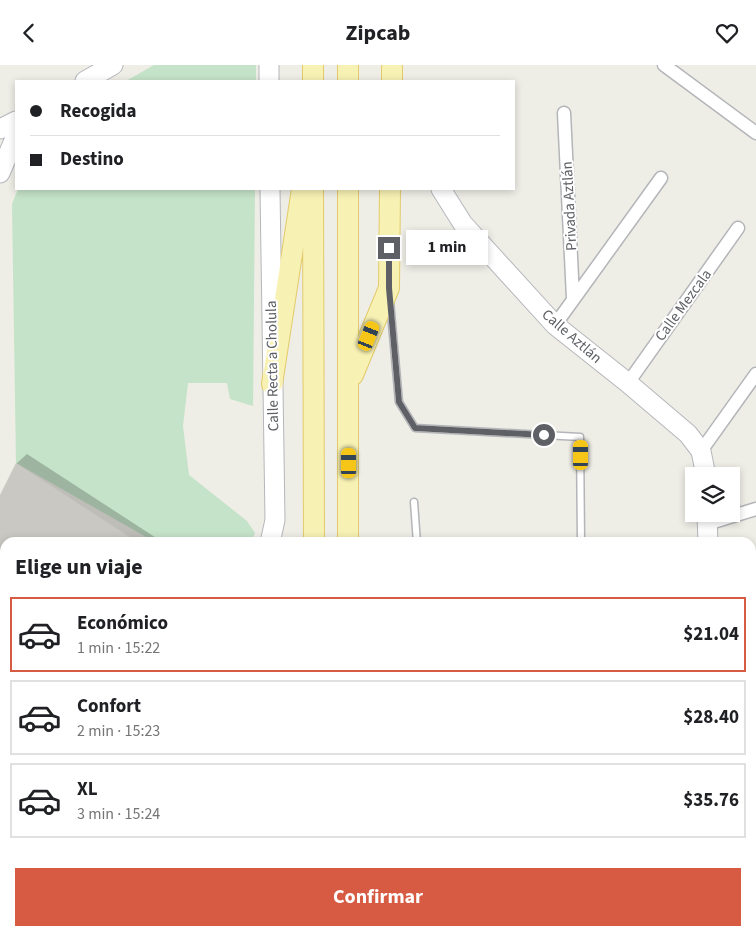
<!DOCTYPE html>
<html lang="es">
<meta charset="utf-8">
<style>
body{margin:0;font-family:"Source Sans 3",sans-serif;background:#f6f6f6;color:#202124;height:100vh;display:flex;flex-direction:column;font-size:19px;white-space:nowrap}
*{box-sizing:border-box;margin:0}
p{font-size:16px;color:#757577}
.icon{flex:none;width:28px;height:28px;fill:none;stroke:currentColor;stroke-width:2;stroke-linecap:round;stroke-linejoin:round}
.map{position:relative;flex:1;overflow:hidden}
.panel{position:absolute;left:0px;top:472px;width:756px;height:399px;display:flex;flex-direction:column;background:#fff;border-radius:15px 15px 0 0;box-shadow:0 2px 8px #0003}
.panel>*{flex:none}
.hud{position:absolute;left:15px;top:15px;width:500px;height:110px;border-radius:0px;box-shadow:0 2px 8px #0003;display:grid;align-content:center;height:110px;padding:0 15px;background:#fff}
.tools{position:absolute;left:685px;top:402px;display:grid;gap:10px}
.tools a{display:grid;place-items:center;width:55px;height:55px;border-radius:0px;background:#fff;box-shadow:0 2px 8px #0003;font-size:25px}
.end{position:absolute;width:22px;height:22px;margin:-11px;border:6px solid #5e6065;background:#fff;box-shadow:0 0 0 2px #fff}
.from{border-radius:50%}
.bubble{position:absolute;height:35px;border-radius:0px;background:#fff;box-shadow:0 2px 8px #0003;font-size:16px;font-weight:700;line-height:35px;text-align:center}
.car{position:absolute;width:15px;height:30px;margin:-15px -8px;border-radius:6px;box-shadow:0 0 4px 1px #0007;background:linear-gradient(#f5c518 24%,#345 0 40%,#f5c518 0 76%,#345 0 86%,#f5c518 0)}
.hud b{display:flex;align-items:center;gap:18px;height:48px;font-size:19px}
.hud b+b{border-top:1px solid #e0e0e0}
.hud i{width:12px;height:12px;background:#202124}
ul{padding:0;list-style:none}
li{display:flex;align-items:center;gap:15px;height:75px;margin:0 10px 8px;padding:0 5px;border:2px solid #e0e0e0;border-radius:0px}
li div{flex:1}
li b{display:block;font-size:19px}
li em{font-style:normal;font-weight:700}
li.selected{border-color:#d75a43}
li>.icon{width:45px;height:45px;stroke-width:1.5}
h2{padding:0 15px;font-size:22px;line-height:60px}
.button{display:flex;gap:10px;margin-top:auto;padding:10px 15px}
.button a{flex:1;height:58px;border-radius:0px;background:#d75a43;color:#fff;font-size:20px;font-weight:700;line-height:58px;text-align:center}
header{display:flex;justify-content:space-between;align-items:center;height:65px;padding:0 15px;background:#fff;font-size:22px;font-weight:700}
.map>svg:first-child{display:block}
.green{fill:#c5e3c8}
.shadow{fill:#0003}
.building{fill:#cac8c2}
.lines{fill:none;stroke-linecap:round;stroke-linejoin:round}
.lane-casing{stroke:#b3b5b9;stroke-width:9}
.street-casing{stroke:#b3b5b9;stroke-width:15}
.secondary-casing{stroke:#b5b7bc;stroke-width:21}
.primary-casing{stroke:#e3cb6b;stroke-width:22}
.lane{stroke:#fff;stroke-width:6}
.street{stroke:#fff;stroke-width:12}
.secondary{stroke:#fff;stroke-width:19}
.primary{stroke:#f7f1b3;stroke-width:20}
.route{stroke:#5e6065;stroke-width:6}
.labels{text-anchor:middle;stroke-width:4;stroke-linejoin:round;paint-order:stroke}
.street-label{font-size:15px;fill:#5e6065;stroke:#fff}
</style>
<header><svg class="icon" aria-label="back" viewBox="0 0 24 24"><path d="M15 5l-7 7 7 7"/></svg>Zipcab<svg class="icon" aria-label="heart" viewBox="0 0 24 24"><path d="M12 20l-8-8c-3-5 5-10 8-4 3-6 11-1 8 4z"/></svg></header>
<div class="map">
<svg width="756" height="871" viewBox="0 0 756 871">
<rect width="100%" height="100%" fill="#eeede6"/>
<path class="green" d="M 154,0 L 256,0 L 256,16 L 126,16 Z
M 18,124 L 255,124 L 253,341 L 230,334 L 227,318 L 188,318 L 183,361 L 189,410 L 247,456 L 255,468 L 251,477 L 155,477 L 16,398 L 12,139 Z"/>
<path class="shadow" d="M 27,389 L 164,478 L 5,478 L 5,557 L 0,566 L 0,433 L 17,398 Z"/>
<path class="building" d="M 16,398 L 139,478 L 5,478 L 5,551 L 0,560 L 0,430 Z"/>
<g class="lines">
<defs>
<path id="lane" d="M 390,236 L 399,337 L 415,363 L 580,372 L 581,478
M 414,437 L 417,478
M 0,594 L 5,584
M 0,634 L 5,635
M 0,753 L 5,751"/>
<path id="street" d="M 664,0 L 756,68
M 564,48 L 573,233
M 555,260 L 661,113
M 628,318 L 738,163
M 701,386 L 756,309
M 707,459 L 756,444"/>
<path id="secondary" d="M 269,0 L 269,16
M 85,16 L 113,0
M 0,64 L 16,56
M 0,108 L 16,71
M 441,124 L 463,159 L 555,260 L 628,318 L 688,369 L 701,386 L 706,411
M 707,449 L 708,478
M 270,478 L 275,455 L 270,124
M 0,700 L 5,697
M 0,720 L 5,723
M 0,825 L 5,823
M 85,866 L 90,871
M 499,866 L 515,871
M 581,866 L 596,871
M 714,866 L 715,871"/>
<path id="primary" d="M 313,0 L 313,16
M 348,0 L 348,16
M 392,16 L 392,3
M 313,124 L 314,478
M 353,310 L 389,223 L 390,124
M 272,319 L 302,124
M 348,478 L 348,124
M 316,866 L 316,871
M 347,866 L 347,871"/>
</defs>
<use href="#lane" class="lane-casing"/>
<use href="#street" class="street-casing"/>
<use href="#secondary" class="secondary-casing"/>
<use href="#primary" class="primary-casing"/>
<use href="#lane" class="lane"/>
<use href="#street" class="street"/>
<use href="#secondary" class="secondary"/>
<use href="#primary" class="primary"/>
</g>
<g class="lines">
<path class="route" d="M 389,183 L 389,223 L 399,337 L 415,363 L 544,370"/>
</g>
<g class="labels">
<g class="street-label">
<text transform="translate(569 141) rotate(-93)" y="5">Privada Aztlán</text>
<text transform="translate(683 240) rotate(-54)" y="5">Calle Mezcala</text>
<text transform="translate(572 271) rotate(41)" y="5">Calle Aztlán</text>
<text transform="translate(272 301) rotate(-91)" y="5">Calle Recta a Cholula</text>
</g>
</g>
</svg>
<div class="tools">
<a><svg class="icon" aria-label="layers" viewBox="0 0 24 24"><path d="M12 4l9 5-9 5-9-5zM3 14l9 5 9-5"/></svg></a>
</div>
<i class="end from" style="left:544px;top:370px"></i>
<i class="end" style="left:389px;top:183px"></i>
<div class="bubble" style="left:406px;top:165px;width:82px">1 min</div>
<i class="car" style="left:369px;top:271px;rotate:22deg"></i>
<i class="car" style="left:581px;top:390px;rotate:0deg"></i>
<i class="car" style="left:349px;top:398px;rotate:0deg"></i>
<div class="hud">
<b><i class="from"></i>Recogida</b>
<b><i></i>Destino</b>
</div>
<section class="panel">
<h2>Elige un viaje</h2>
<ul>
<li class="selected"><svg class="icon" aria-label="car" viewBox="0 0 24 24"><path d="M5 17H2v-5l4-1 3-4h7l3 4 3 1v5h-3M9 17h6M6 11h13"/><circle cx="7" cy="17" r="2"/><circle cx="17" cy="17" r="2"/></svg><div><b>Económico</b><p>1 min · 15:22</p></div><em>$21.04</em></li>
<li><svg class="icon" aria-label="car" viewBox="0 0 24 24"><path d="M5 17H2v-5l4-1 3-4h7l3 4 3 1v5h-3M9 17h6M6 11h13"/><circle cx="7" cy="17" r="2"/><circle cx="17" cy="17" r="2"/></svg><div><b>Confort</b><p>2 min · 15:23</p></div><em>$28.40</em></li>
<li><svg class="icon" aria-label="car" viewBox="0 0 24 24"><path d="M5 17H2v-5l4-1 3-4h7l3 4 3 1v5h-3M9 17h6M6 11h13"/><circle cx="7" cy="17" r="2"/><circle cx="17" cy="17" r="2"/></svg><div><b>XL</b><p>3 min · 15:24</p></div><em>$35.76</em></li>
</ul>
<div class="button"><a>Confirmar</a></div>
</section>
</div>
